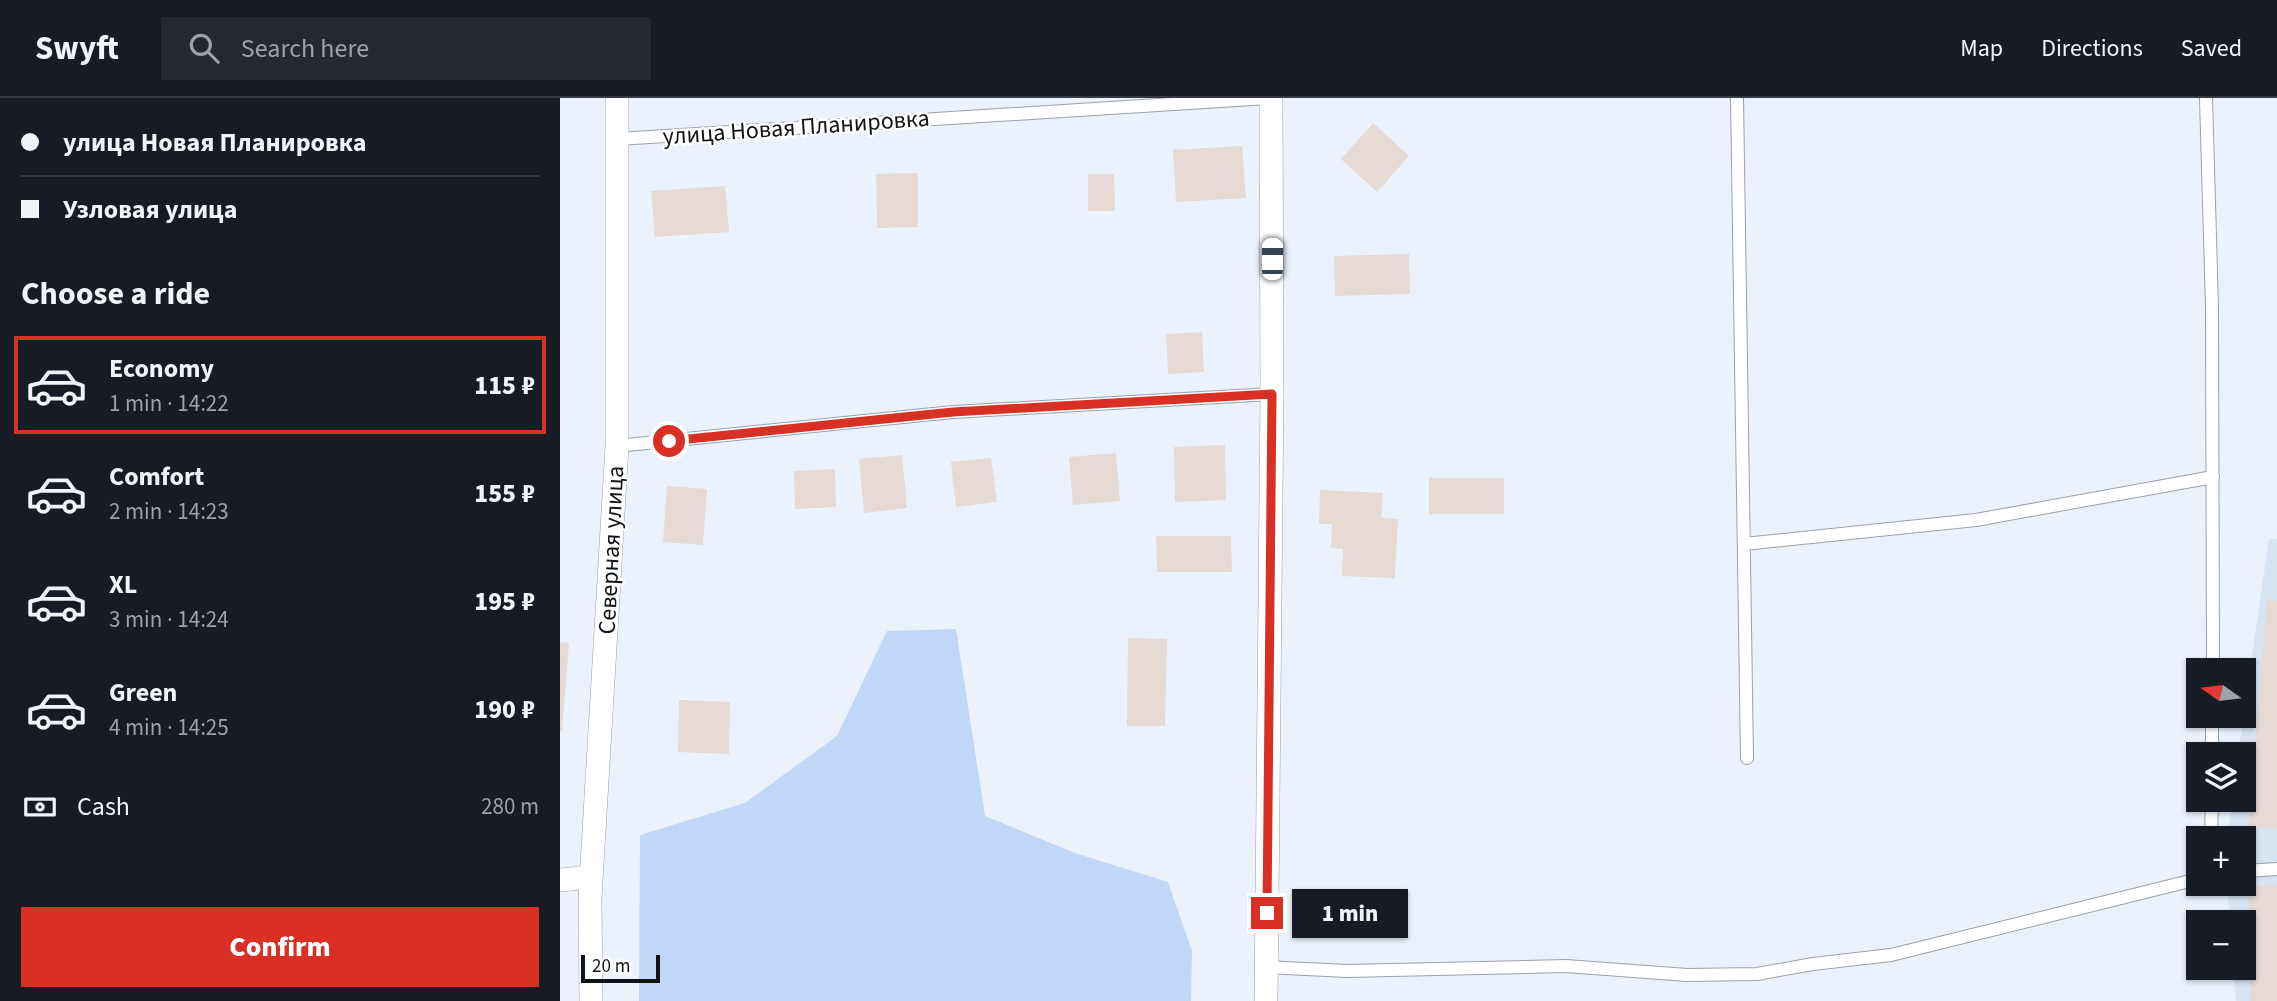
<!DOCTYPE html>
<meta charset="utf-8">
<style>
body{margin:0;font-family:"Source Sans 3",sans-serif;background:#242831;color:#f1f3f6;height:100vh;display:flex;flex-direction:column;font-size:26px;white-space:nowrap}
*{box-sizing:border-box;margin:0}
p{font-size:23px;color:#9ea1a6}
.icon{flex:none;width:38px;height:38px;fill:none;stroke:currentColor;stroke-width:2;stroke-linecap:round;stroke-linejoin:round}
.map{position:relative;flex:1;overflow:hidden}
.panel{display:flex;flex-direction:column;background:#171b24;width:560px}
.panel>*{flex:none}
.banner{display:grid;align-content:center;height:154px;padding:0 21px;background:#171b24}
.needle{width:46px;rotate:284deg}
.buttons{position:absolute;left:1626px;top:560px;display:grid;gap:14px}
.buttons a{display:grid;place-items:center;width:70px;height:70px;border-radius:0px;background:#171b24;box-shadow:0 2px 5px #0004;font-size:35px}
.scale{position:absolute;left:21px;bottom:18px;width:79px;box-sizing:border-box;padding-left:7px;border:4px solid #111316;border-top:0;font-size:19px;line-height:24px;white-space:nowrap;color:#111316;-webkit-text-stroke:5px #fff;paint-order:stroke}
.end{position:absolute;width:32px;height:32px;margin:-16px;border:9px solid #d93025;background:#fff;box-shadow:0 0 0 4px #fff}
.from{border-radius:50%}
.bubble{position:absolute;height:49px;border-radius:0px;background:#171b24;box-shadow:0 2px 5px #0004;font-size:23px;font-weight:800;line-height:49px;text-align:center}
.car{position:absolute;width:21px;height:42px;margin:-21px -10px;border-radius:9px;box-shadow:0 0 5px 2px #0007;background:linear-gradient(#fff 24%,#345 0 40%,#fff 0 76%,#345 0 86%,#fff 0)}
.banner b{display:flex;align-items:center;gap:24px;height:66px;font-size:26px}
.banner b+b{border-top:2px solid #363941}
.banner i{width:18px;height:18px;background:#f1f3f6}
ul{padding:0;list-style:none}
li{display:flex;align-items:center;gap:21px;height:98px;margin:0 14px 10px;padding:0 7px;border:4px solid transparent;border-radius:0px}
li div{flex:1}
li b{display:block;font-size:26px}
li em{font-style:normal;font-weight:800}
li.current{border-color:#d93025}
li>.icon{width:63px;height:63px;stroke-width:1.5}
h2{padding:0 21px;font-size:32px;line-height:84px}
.pay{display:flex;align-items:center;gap:18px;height:77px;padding:0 21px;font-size:26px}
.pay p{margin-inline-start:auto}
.primary-button{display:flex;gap:14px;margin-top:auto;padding:14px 21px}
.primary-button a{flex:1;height:80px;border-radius:0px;background:#d93025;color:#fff;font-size:28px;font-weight:800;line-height:80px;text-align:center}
header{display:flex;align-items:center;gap:42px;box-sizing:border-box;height:98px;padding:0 35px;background:#171b24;border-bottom:2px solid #363941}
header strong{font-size:33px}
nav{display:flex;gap:38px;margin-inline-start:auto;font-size:24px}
.search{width:490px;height:63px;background:#242831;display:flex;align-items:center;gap:18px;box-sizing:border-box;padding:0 24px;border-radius:0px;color:#9ea1a6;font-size:26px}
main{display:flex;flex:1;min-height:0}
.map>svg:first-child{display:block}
.built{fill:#d8e4f2}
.green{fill:#c0d7f7}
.building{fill:#e5dad4}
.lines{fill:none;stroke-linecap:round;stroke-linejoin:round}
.service-casing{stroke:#9ba1aa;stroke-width:14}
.minor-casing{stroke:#9ba1aa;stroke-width:24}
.service{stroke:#fff;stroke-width:12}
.minor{stroke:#fff;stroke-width:23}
.route{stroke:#d93025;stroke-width:9}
.labels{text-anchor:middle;stroke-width:5;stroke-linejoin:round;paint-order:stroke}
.street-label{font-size:24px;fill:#111316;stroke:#fff}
</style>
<header>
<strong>Swyft</strong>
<div class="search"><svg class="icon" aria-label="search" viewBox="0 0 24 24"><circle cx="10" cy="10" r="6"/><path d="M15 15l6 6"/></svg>Search here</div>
<nav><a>Map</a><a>Directions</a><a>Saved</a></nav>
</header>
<main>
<section class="panel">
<div class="banner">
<b><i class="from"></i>улица Новая Планировка</b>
<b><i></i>Узловая улица</b>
</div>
<h2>Choose a ride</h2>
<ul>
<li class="current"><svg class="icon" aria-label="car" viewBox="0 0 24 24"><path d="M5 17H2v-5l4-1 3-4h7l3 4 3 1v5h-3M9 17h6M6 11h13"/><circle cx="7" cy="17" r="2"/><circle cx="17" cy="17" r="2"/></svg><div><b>Economy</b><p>1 min · 14:22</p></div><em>115 ₽</em></li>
<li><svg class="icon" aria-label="car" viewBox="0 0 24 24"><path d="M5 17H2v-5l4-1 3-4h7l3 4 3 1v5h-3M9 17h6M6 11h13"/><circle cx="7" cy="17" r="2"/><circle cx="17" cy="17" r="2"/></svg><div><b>Comfort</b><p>2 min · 14:23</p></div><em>155 ₽</em></li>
<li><svg class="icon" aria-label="car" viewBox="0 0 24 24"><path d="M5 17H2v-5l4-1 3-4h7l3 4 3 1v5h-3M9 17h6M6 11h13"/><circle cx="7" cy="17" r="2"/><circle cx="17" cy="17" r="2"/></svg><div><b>XL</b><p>3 min · 14:24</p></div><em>195 ₽</em></li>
<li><svg class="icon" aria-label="car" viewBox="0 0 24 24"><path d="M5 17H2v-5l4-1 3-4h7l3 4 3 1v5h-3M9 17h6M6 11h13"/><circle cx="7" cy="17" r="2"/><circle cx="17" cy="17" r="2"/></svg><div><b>Green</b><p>4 min · 14:25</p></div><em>190 ₽</em></li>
</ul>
<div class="pay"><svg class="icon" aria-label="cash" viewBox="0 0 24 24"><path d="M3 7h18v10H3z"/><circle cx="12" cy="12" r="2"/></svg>Cash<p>280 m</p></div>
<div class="primary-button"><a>Confirm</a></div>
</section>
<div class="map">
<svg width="1717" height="903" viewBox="0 0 1717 903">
<rect width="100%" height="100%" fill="#ebf2fc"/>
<path class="built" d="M 1709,441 L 1717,441 L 1717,903 L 1676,903 L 1673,870 L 1684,870 L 1684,824 L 1670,824 L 1667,786 L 1684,786 L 1684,740 L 1667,740 L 1672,702 L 1684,702 L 1684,656 L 1678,656 Z"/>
<path class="green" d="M 396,531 L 425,718 L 515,755 L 608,784 L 632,853 L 631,903 L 79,903 L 80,737 L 185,705 L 277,638 L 327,533 Z"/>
<path class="building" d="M 813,25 L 849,58 L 817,94 L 781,61 Z
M 682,48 L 686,100 L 616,104 L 613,52 Z
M 358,75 L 358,129 L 317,130 L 316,76 Z
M 528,76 L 554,76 L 555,113 L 528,113 Z
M 165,88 L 169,134 L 95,139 L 91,93 Z
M 849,156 L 850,196 L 775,198 L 774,158 Z
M 642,234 L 644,274 L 608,276 L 606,236 Z
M 665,347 L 666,402 L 615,404 L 614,349 Z
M 556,355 L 560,403 L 513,407 L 509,359 Z
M 342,357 L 347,410 L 304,415 L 299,361 Z
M 431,360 L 437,404 L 396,409 L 391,364 Z
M 275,371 L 276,409 L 235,411 L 234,373 Z
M 869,380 L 944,380 L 944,416 L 869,416 Z
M 107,388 L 147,391 L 143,447 L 103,444 Z
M 760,392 L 823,395 L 821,420 L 838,421 L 835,480 L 782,478 L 783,451 L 771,450 L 772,426 L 759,426 Z
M 596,438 L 671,438 L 672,474 L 597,474 Z
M 1707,502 L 1717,503 L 1717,731 L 1688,729 Z
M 568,540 L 607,541 L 605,628 L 567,628 Z
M 0,544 L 9,545 L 2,633 L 0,633 Z
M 119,602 L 170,604 L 169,656 L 118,654 Z
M 1717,787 L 1717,903 L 1690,903 L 1689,788 Z"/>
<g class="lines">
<defs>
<path id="service" d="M 1177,0 L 1187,660
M 1646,0 L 1652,209 L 1653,572
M 58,41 L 708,0
M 57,348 L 393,314 L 712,296
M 1184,446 L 1416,422 L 1653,379
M 1652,656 L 1652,618
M 1651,740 L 1652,702
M 1684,773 L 1717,771
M 707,869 L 787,873 L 1006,868 L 1127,877 L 1197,876 L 1253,866 L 1331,857 L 1638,781"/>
<path id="minor" d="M 0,782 L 31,779
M 31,903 L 30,800 L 57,348 L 57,0
M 706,903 L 712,296 L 711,0"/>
</defs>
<use href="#service" class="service-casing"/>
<use href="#minor" class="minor-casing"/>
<use href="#service" class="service"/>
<use href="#minor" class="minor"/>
</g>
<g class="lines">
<path class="route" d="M 109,343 L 393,314 L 712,296 L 707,815"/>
</g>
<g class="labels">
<g class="street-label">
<text transform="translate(236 29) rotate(-4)" y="8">улица Новая Планировка</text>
<text transform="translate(51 452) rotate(-87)" y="8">Северная улица</text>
</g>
</g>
</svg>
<div class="buttons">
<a><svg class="needle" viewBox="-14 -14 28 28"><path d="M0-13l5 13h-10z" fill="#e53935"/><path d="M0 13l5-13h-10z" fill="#9ea1a6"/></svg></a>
<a><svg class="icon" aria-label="layers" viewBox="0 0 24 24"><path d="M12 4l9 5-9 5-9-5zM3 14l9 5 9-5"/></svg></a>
<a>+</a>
<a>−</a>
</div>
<div class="scale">20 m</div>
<i class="end from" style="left:109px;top:343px"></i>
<i class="end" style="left:707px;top:815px"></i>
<div class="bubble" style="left:732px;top:791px;width:116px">1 min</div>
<i class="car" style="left:712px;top:161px;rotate:0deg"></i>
</div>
</main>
